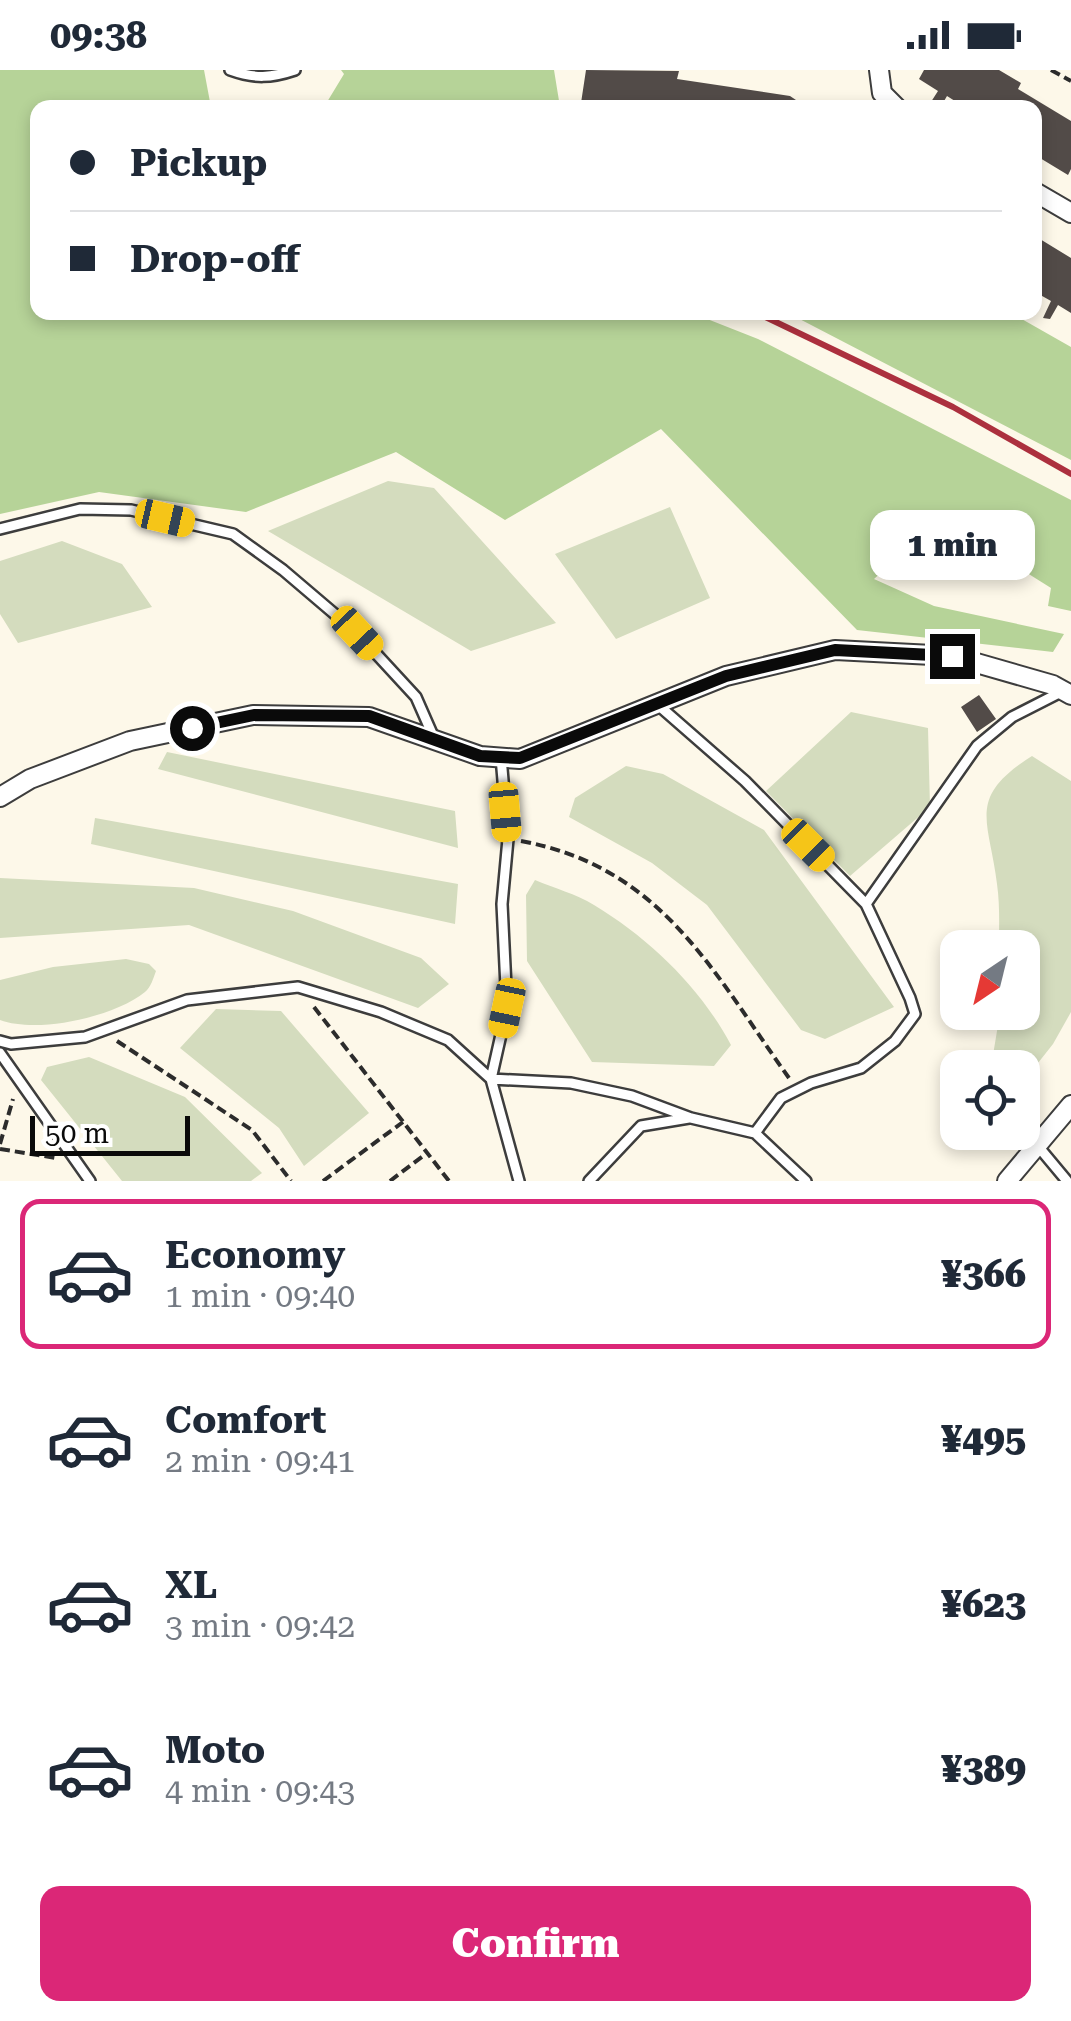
<!DOCTYPE html>
<meta charset="utf-8">
<style>
body{margin:0;font-family:"Roboto Serif",serif;background:#f2f2f3;color:#1f2937;height:100vh;display:flex;flex-direction:column;font-size:38px;white-space:nowrap}
*{box-sizing:border-box;margin:0}
p{font-size:32px;color:#747a83}
.icon{flex:none;width:55px;height:55px;fill:none;stroke:currentColor;stroke-width:2;stroke-linecap:round;stroke-linejoin:round}
.map{position:relative;height:1111px;overflow:hidden}
.drawer{display:flex;flex-direction:column;background:#fff;flex:1}
.drawer>*{flex:none}
.hud{position:absolute;left:30px;top:30px;width:1012px;height:220px;border-radius:20px;box-shadow:0 5px 15px #0003;display:grid;align-content:center;height:220px;padding:0 40px;background:#fff}
.needle{width:65px;rotate:215deg}
.controls{position:absolute;left:940px;top:860px;display:grid;gap:20px}
.controls a{display:grid;place-items:center;width:100px;height:100px;border-radius:20px;background:#fff;box-shadow:0 5px 15px #0003;font-size:50px}
.scale{position:absolute;left:30px;bottom:25px;width:160px;box-sizing:border-box;padding-left:10px;border:5px solid #0a0a0a;border-top:0;font-size:28px;line-height:35px;white-space:nowrap;color:#0a0a0a;-webkit-text-stroke:8px #fff;paint-order:stroke}
.end{position:absolute;width:45px;height:45px;margin:-22px;border:12px solid #0a0a0a;background:#fff;box-shadow:0 0 0 5px #fff}
.from{border-radius:50%}
.bubble{position:absolute;height:70px;border-radius:20px;background:#fff;box-shadow:0 5px 15px #0003;font-size:32px;font-weight:800;line-height:70px;text-align:center}
.car{position:absolute;width:30px;height:60px;margin:-30px -15px;border-radius:12px;box-shadow:0 0 8px 2px #0007;background:linear-gradient(#f5c518 24%,#345 0 40%,#f5c518 0 76%,#345 0 86%,#f5c518 0)}
.hud b{display:flex;align-items:center;gap:35px;height:95px;font-size:38px}
.hud b+b{border-top:2px solid #e0e1e3}
.hud i{width:25px;height:25px;background:#1f2937}
ul{padding:18px 0 0;list-style:none}
li{display:flex;align-items:center;gap:30px;height:150px;margin:0 20px 15px;padding:0 20px;border:5px solid transparent;border-radius:20px}
li div{flex:1}
li b{display:block;font-size:38px}
li em{font-style:normal;font-weight:800}
li.current{border-color:#db2777}
li>.icon{width:90px;height:90px;stroke-width:1.5}
.primary-button{display:flex;gap:20px;margin-top:auto;padding:20px 40px}
.primary-button a{flex:1;height:115px;border-radius:20px;background:#db2777;color:#fff;font-size:40px;font-weight:800;line-height:115px;text-align:center}
.status{display:flex;justify-content:space-between;align-items:center;height:70px;padding:0 50px;background:#fff;direction:ltr}
.status svg{height:28px;fill:currentColor}
.map>svg:first-child{display:block}
.forest{fill:#b6d398}
.cemetery{fill:#d4dcbe}
.building{fill:#524b48}
.lines{fill:none;stroke-linecap:round;stroke-linejoin:round}
.lane-casing{stroke:#3d3d3d;stroke-width:14}
.street-casing{stroke:#3d3d3d;stroke-width:22}
.path{stroke:#2c2c2c;stroke-width:4;stroke-dasharray:10 5;stroke-linecap:butt}
.lane{stroke:#fff;stroke-width:9}
.street{stroke:#fff;stroke-width:18}
.rail{stroke:#ac303e;stroke-width:6}
.route{stroke:#0a0a0a;stroke-width:12}
</style>
<div class="status"><b>09:38</b><svg viewBox="0 0 49 12"><path d="M0 12V9h3v3zM5 12V6h3v6zM10 12V3h3v9zM15 12V0h3v12zM26 1h20v11H26zM47 4h2v5h-2z"/></svg></div>
<div class="map">
<svg width="1071" height="1111" viewBox="0 0 1071 1111">
<rect width="100%" height="100%" fill="#fdf8e9"/>
<path class="forest" d="M 0,0 L 204,0 L 210,32 L 207,38 L 38,38 L 38,242 L 692,243 L 758,269 L 1071,430 L 1071,541 L 1048,536 L 1051,518 L 940,448 L 874,509 L 934,536 L 1064,564 L 1053,582 L 857,560 L 661,359 L 505,450 L 396,382 L 246,442 L 99,422 L 0,444 Z
M 341,0 L 554,0 L 560,37 L 324,37 L 344,4 Z
M 788,243 L 1011,243 L 1071,277 L 1071,390 Z"/>
<path class="cemetery" d="M 388,411 L 434,418 L 556,553 L 471,581 L 268,461 Z
M 670,437 L 710,528 L 616,569 L 555,484 Z
M 62,471 L 122,494 L 152,537 L 18,573 L 0,544 L 0,491 Z
M 851,642 L 928,658 L 930,737 L 850,806 L 766,721 Z
M 167,682 L 455,741 L 458,778 L 158,699 Z
M 1032,686 L 1071,711 L 1071,942 L 1053,974 L 1023,1012 L 1022,998 L 991,997 L 1000,943 L 1022,942 L 1022,878 L 999,877 C 999,857 1000,835 997,814 C 989,749 966,728 1032,686 Z
M 626,696 L 663,704 L 764,760 L 894,937 L 825,969 L 801,960 L 707,835 L 652,793 L 569,747 L 575,728 Z
M 95,748 L 458,814 L 455,854 L 91,774 Z
M 0,808 L 194,818 L 293,841 L 421,888 L 449,914 L 418,938 L 189,855 L 0,868 Z
M 535,810 C 554,818 576,824 594,835 C 650,869 700,917 731,975 L 714,996 L 592,992 L 527,891 L 526,825 Z
M 126,889 L 149,894 L 156,901 C 153,909 151,917 145,922 C 114,947 38,964 0,950 L 0,910 L 53,897 Z
M 216,939 L 281,941 L 369,1043 L 304,1096 L 279,1058 L 180,978 Z
M 89,987 L 185,1027 L 262,1103 L 251,1111 L 122,1111 L 41,1010 L 47,997 Z"/>
<path class="building" d="M 586,0 L 679,1 L 677,9 L 790,26 L 808,38 L 599,38 L 581,33 Z
M 924,0 L 999,0 L 1021,13 L 1018,19 L 1071,51 L 1071,99 L 1068,105 L 1035,85 L 1035,38 L 966,38 L 947,26 L 940,38 L 934,38 L 929,35 L 938,21 L 919,9 Z
M 1035,166 L 1071,188 L 1071,243 L 1058,235 L 1050,249 L 1043,248 L 1051,231 L 1035,222 Z
M 979,625 L 996,649 L 977,662 L 961,637 Z"/>
<g class="lines">
<defs>
<path id="lane" d="M 230,0 C 255,9 271,8 295,0
M 0,459 L 80,439 L 131,440 L 233,464 L 283,500 L 357,563 L 416,627 L 434,668
M 657,634 L 745,711 L 866,834 L 910,928 L 915,944 L 895,971 L 861,998 L 811,1013 L 781,1028 L 755,1063
M 501,687 L 508,769 L 502,834 L 507,938 L 491,1009 L 571,1013 L 632,1026 L 691,1048 L 755,1063 L 806,1111
M 866,834 L 977,676 L 1012,647 L 1061,622
M 0,971 L 11,974 L 85,967 L 187,930 L 298,917 L 381,942 L 448,970 L 491,1009 L 519,1111
M 0,983 L 90,1111
M 1037,1075 L 1067,1111
M 589,1111 L 641,1056 L 689,1048"/>
<path id="street" d="M 879,0 L 882,23 L 897,38
M 1035,122 L 1071,143
M 0,727 L 30,709 L 130,671 L 253,645 L 369,647 L 480,686 L 520,689 L 726,606 L 835,580 L 952,586 L 1053,615 L 1071,625
M 1007,1111 L 1071,1035"/>
</defs>
<use href="#lane" class="lane-casing"/>
<use href="#street" class="street-casing"/>
<path class="path" d="M 1051,0 L 1071,11
M 521,771 C 662,797 713,902 789,1008
M 314,937 L 449,1111
M 117,971 L 252,1060 L 291,1111
M 0,1074 L 13,1029
M 0,1079 L 56,1088
M 323,1111 L 403,1052
M 390,1111 L 427,1083"/>
<use href="#lane" class="lane"/>
<use href="#street" class="street"/>
<path class="rail" d="M 755,242 L 953,337 L 1071,404"/>
</g>
<g class="lines">
<path class="route" d="M 192,658 L 254,645 L 369,646 L 480,686 L 520,688 L 726,606 L 835,580 L 952,586"/>
</g>
</svg>
<div class="controls">
<a><svg class="needle" viewBox="-14 -14 28 28"><path d="M0-13l5 13h-10z" fill="#e53935"/><path d="M0 13l5-13h-10z" fill="#747a83"/></svg></a>
<a><svg class="icon" aria-label="locate" viewBox="0 0 24 24"><circle cx="12" cy="12" r="6"/><path d="M12 2v4M12 18v4M2 12h4M18 12h4"/></svg></a>
</div>
<div class="scale">50 m</div>
<i class="end from" style="left:192px;top:658px"></i>
<i class="end" style="left:952px;top:586px"></i>
<div class="bubble" style="left:870px;top:440px;width:165px">1 min</div>
<i class="car" style="left:165px;top:448px;rotate:103deg"></i>
<i class="car" style="left:357px;top:563px;rotate:137deg"></i>
<i class="car" style="left:505px;top:742px;rotate:175deg"></i>
<i class="car" style="left:808px;top:775px;rotate:135deg"></i>
<i class="car" style="left:507px;top:938px;rotate:192deg"></i>
<div class="hud">
<b><i class="from"></i>Pickup</b>
<b><i></i>Drop-off</b>
</div>
</div>
<section class="drawer">
<ul>
<li class="current"><svg class="icon" aria-label="car" viewBox="0 0 24 24"><path d="M5 17H2v-5l4-1 3-4h7l3 4 3 1v5h-3M9 17h6M6 11h13"/><circle cx="7" cy="17" r="2"/><circle cx="17" cy="17" r="2"/></svg><div><b>Economy</b><p>1 min · 09:40</p></div><em>¥366</em></li>
<li><svg class="icon" aria-label="car" viewBox="0 0 24 24"><path d="M5 17H2v-5l4-1 3-4h7l3 4 3 1v5h-3M9 17h6M6 11h13"/><circle cx="7" cy="17" r="2"/><circle cx="17" cy="17" r="2"/></svg><div><b>Comfort</b><p>2 min · 09:41</p></div><em>¥495</em></li>
<li><svg class="icon" aria-label="car" viewBox="0 0 24 24"><path d="M5 17H2v-5l4-1 3-4h7l3 4 3 1v5h-3M9 17h6M6 11h13"/><circle cx="7" cy="17" r="2"/><circle cx="17" cy="17" r="2"/></svg><div><b>XL</b><p>3 min · 09:42</p></div><em>¥623</em></li>
<li><svg class="icon" aria-label="car" viewBox="0 0 24 24"><path d="M5 17H2v-5l4-1 3-4h7l3 4 3 1v5h-3M9 17h6M6 11h13"/><circle cx="7" cy="17" r="2"/><circle cx="17" cy="17" r="2"/></svg><div><b>Moto</b><p>4 min · 09:43</p></div><em>¥389</em></li>
</ul>
<div class="primary-button"><a>Confirm</a></div>
</section>
